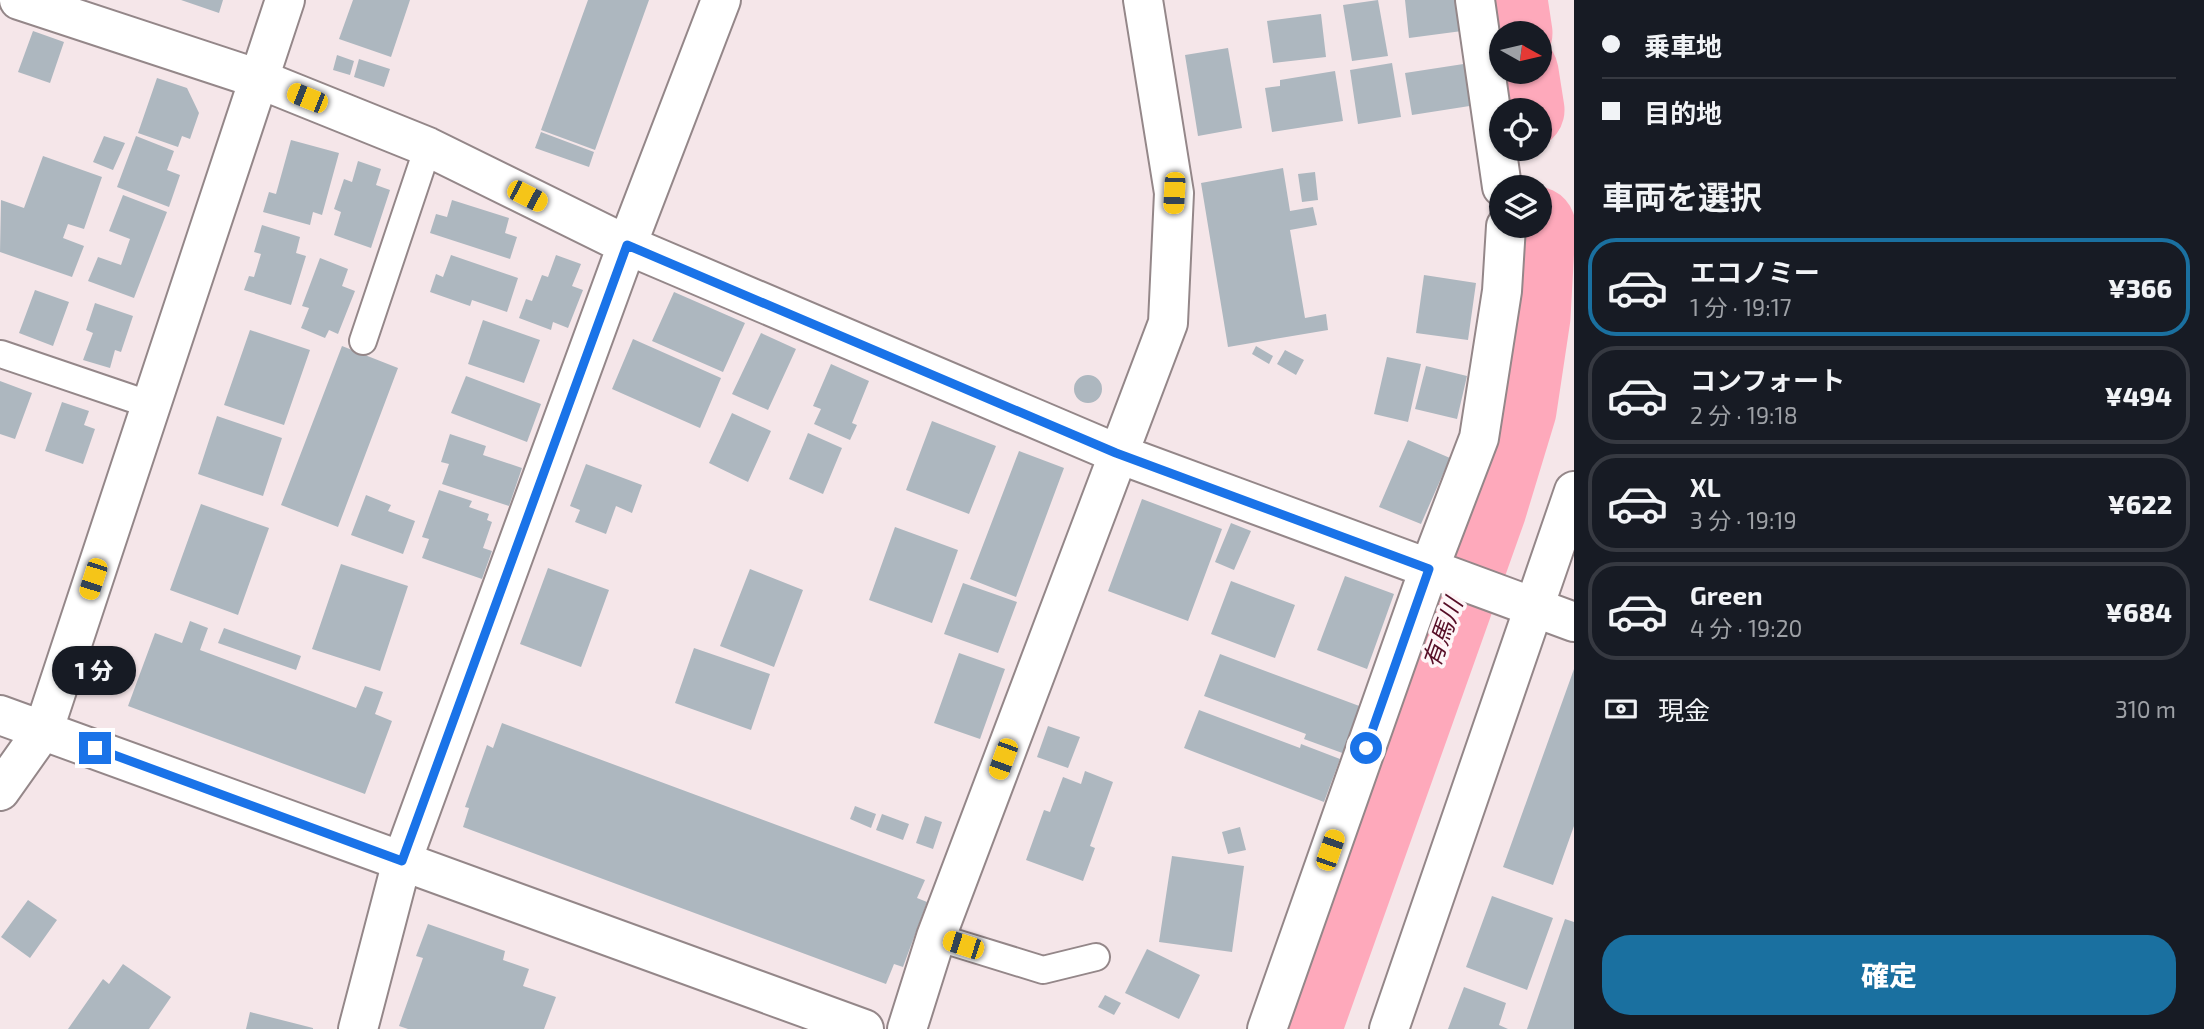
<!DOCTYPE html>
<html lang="ja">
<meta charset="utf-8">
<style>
body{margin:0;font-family:"Exo 2","Noto Sans JP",sans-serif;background:#242831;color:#f1f3f6;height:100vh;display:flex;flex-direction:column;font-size:26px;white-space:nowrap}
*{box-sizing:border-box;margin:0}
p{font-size:23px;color:#9ea1a6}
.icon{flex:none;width:38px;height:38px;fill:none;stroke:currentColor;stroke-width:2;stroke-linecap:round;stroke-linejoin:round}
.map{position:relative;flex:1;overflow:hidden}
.details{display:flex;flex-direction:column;background:#171b24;width:630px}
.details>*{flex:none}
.banner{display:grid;align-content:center;height:154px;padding:0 28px;background:#171b24}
.needle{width:46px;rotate:98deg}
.controls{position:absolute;left:1489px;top:21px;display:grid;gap:14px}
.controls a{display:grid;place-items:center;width:63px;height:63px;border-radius:50%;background:#171b24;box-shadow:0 2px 5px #0004;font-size:35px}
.end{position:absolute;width:32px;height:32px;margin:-16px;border:9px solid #1a73e8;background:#fff;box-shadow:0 0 0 4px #fff}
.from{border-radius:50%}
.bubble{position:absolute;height:49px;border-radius:24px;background:#171b24;box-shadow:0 2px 5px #0004;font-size:23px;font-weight:800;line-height:49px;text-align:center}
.car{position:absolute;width:21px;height:42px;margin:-21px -10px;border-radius:9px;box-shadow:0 0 5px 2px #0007;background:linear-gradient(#f5c518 24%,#345 0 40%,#f5c518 0 76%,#345 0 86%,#f5c518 0)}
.banner b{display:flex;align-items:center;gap:24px;height:66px;font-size:26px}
.banner b+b{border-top:2px solid #363941}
.banner i{width:18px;height:18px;background:#f1f3f6}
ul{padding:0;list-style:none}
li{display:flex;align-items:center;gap:21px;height:98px;margin:0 14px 10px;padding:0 14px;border:4px solid #363941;border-radius:28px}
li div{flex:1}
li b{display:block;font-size:26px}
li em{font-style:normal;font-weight:800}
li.selected{border-color:#1a70a0}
li>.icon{width:63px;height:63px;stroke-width:1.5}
h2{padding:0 28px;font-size:32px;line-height:84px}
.pay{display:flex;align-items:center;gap:18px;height:77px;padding:0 28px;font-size:26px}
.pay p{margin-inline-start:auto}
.button{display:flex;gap:14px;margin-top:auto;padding:14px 28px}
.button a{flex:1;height:80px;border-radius:28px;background:#1a70a0;color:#fff;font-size:28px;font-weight:800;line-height:80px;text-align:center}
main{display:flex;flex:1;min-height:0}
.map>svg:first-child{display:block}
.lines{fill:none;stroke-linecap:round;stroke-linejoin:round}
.river{stroke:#fea9bb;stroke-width:79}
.building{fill:#adb7bf}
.service-casing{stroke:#948789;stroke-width:30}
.minor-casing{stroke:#948789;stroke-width:42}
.tertiary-casing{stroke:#948789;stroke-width:42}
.service{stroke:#fff;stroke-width:26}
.minor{stroke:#fff;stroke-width:38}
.tertiary{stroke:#fff;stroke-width:38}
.route{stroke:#1a73e8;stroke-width:9}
.labels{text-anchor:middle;stroke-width:7;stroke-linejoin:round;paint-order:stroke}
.water-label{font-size:24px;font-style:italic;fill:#560d26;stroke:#fef5f7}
</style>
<main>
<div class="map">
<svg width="1574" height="1029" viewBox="0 0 1574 1029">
<rect width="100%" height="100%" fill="#f5e6e9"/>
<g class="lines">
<path class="river" d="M 1508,0 L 1513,33
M 1519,72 L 1525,110
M 1302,1029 L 1487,509 L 1517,410 L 1531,317 L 1536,226"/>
</g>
<path class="building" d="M 181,0 L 223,0 L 219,13 Z
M 353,0 L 410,0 L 391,57 L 339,39 Z
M 588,0 L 649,0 L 595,150 L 541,130 Z
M 1378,0 L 1388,56 L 1352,61 L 1343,5 Z
M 1405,0 L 1459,0 L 1462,31 L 1409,38 Z
M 1321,14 L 1326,57 L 1273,63 L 1267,21 Z
M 33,31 L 64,42 L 50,83 L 18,72 Z
M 1228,48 L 1242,128 L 1198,136 L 1185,55 Z
M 337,55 L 354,61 L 350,75 L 333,70 Z
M 359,59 L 390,69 L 384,87 L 354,77 Z
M 1392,63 L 1401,117 L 1358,124 L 1350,70 Z
M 1470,63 L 1476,105 L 1412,115 L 1405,73 Z
M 1335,71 L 1343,121 L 1272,132 L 1265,88 L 1280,86 L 1280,80 Z
M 157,78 L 187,88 L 199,113 L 190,139 L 182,136 L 178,147 L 138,133 Z
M 541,132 L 594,152 L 589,167 L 535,148 Z
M 104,136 L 125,143 L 113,170 L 93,162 Z
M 136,136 L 174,151 L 167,170 L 180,175 L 169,207 L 117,187 Z
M 291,140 L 339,153 L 322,215 L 313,212 L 310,225 L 263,212 L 269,192 L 276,194 Z
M 43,156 L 102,177 L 84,229 L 68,224 L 63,238 L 84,246 L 72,277 L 0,252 L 1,200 L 24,208 Z
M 358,161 L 381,169 L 376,185 L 390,190 L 371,248 L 334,235 L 341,212 L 334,209 L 344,179 L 352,182 Z
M 1283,168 L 1290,211 L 1313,207 L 1317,225 L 1290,230 L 1305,318 L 1326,314 L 1328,330 L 1228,347 L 1201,183 Z
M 1315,172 L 1318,200 L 1302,202 L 1298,174 Z
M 123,195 L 167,212 L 134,298 L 88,281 L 98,257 L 121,265 L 130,239 L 109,231 Z
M 452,200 L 509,218 L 505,233 L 517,237 L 510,259 L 430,233 L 436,214 L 447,217 Z
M 262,225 L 300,237 L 296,253 L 306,256 L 291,305 L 244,290 L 249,276 L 254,277 L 261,254 L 254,252 Z
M 451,255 L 518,278 L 507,312 L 472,300 L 470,306 L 430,292 L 436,274 L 443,277 Z
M 556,255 L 581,264 L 572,286 L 583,290 L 568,328 L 553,322 L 551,330 L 519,318 L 526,299 L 532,301 L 542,275 L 548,277 Z
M 320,258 L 348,269 L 342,286 L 355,291 L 338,334 L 329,330 L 325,338 L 301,328 L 309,308 L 302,306 Z
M 1424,275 L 1476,283 L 1468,340 L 1416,333 Z
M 35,290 L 69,302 L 53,346 L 19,333 Z
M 674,292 L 745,323 L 723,372 L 652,341 Z
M 95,303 L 133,316 L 121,352 L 115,350 L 110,368 L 83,360 L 93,333 L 86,330 Z
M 483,320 L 540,340 L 524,383 L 468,364 Z
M 250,330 L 310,350 L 284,425 L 224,405 Z
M 761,333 L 796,349 L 768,410 L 732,394 Z
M 633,339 L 721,378 L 700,428 L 612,389 Z
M 342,346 L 398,368 L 338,527 L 281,505 Z
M 1256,346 L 1273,356 L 1269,364 L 1252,354 Z
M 1285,350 L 1304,360 L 1296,375 L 1277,364 Z
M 1387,357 L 1421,364 L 1408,422 L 1374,414 Z
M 831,364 L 869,381 L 852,423 L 857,425 L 850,440 L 814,424 L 821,409 L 813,406 Z
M 1426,366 L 1467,376 L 1457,419 L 1415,409 Z
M1074 389a14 14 0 1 1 28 0a14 14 0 1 1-28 0Z
M 466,376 L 541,404 L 527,442 L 451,413 Z
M 0,381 L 32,393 L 15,439 L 0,434 Z
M 62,402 L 89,411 L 84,425 L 95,429 L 83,464 L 45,451 Z
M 732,413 L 771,431 L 748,482 L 709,463 Z
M 217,416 L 282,438 L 263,496 L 198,474 Z
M 932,421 L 996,446 L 969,514 L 906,490 Z
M 808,433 L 842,448 L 823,494 L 789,479 Z
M 450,434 L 486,446 L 483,455 L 522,468 L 509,506 L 442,484 L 449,464 L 441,462 Z
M 1408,440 L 1450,458 L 1421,524 L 1379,507 Z
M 1019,451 L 1064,468 L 1016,597 L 970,579 Z
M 586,464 L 642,485 L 632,513 L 616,506 L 606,534 L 575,522 L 580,510 L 570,506 Z
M 439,490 L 472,501 L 469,507 L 489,514 L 487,520 L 492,522 L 483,548 L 492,551 L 482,579 L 422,558 L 429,539 L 422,537 Z
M 366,495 L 391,505 L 388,511 L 415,521 L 403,554 L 351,535 Z
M 1142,499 L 1222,529 L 1188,621 L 1108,591 Z
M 201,504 L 269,528 L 238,615 L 170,590 Z
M 1231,523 L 1251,531 L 1234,570 L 1215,562 Z
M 895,527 L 958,550 L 932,623 L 869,600 Z
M 341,564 L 408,586 L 380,671 L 312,649 Z
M 548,568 L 609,590 L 581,667 L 520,644 Z
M 750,569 L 803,590 L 774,667 L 720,646 Z
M 1345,576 L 1394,594 L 1367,669 L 1317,650 Z
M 1231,581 L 1295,605 L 1275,658 L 1211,634 Z
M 963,583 L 1017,602 L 998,653 L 944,634 Z
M 190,621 L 208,628 L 200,650 L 356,708 L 365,686 L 383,692 L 375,714 L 392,721 L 365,794 L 128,706 L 155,633 L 182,643 Z
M 224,628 L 301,656 L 296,670 L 218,643 Z
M 694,648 L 770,674 L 751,730 L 675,703 Z
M 959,653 L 1005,669 L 980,739 L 934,723 Z
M 1220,654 L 1362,707 L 1345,754 L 1304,739 L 1306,734 L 1204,696 Z
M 1574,669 L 1574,826 L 1553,885 L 1503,867 Z
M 1199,710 L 1300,748 L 1301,744 L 1340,759 L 1324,802 L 1184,748 Z
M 502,723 L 925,880 L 917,898 L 927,902 L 903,967 L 894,964 L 886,984 L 463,827 L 469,808 L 465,807 L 487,745 L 493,748 Z
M 1048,726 L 1080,737 L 1068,768 L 1037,757 Z
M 1085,771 L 1113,782 L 1090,846 L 1095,848 L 1083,881 L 1026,860 L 1044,810 L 1050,812 L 1063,777 L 1081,784 Z
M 855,806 L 876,814 L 871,828 L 850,819 Z
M 882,814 L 909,824 L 903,840 L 876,830 Z
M 925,816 L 942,822 L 933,849 L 916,843 Z
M 1240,827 L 1246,850 L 1228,854 L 1222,832 Z
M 1172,856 L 1244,866 L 1232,952 L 1159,942 Z
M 1492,896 L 1553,918 L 1527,990 L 1466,967 Z
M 28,900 L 57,920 L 30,958 L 1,937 Z
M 1565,919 L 1574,922 L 1574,1029 L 1527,1029 Z
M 428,924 L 505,951 L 503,960 L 529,969 L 523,986 L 556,997 L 544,1029 L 408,1029 L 399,1026 L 423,958 L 416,956 Z
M 1147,949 L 1200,975 L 1179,1019 L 1125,993 Z
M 123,964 L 171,997 L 149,1029 L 68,1029 L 103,979 L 109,984 Z
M 1464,987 L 1506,1003 L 1499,1025 L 1508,1029 L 1448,1029 Z
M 1105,995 L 1121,1003 L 1114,1015 L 1098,1007 Z
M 250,1012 L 313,1028 L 313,1029 L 246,1029 Z"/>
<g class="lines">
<defs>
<path id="service" d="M 363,341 L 428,147
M 1,354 L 151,405
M 936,937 L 1043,970 L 1096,957"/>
<path id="minor" d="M 19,0 L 259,79 L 428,147 L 627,245 L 1116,453 L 1574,622
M 1475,0 L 1502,187
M 358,1029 L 402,861 L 627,245 L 721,0
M 907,1029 L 936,937 L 1168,323 L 1174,193 L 1143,0
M 1267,1029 L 1429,569 L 1479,438 L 1502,291 L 1506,226"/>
<path id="tertiary" d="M 0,715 L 864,1029
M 0,791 L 44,729 L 285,0
M 1389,1029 L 1574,491"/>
</defs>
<use href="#service" class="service-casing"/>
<use href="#minor" class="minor-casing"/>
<use href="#tertiary" class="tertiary-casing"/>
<use href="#service" class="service"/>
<use href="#minor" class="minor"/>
<use href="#tertiary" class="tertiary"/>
</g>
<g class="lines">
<path class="route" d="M 95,748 L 402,861 L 627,245 L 1116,453 L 1429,569 L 1366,748"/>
</g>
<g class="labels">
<g class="water-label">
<text transform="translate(1443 633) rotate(-70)" y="8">有馬川</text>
</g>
</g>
</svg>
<div class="controls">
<a><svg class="needle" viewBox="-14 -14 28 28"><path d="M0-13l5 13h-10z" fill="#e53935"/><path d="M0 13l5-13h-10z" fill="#9ea1a6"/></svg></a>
<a><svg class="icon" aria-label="locate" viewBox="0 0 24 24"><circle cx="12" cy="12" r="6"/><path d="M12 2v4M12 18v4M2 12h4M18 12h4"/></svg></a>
<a><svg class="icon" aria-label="layers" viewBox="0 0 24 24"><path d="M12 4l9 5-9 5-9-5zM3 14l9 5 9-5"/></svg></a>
</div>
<i class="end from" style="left:1366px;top:748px"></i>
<i class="end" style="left:95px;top:748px"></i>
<div class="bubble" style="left:52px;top:646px;width:84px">1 分</div>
<i class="car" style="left:307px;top:98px;rotate:292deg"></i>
<i class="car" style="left:1174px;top:193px;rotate:183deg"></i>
<i class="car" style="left:527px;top:196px;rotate:117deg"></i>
<i class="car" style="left:93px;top:579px;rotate:198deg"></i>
<i class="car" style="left:1003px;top:759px;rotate:200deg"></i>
<i class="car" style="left:1330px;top:850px;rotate:19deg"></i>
<i class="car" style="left:963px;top:945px;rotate:288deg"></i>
</div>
<section class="details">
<div class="banner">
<b><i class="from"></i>乗車地</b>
<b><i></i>目的地</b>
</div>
<h2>車両を選択</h2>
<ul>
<li class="selected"><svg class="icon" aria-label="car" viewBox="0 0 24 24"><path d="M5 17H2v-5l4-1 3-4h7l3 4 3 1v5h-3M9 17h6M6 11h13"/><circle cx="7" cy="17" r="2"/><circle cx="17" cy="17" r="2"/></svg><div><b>エコノミー</b><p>1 分 · 19:17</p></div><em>¥366</em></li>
<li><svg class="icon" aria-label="car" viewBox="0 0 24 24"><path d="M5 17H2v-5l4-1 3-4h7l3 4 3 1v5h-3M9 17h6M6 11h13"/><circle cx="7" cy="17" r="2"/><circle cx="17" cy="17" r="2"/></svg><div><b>コンフォート</b><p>2 分 · 19:18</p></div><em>¥494</em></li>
<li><svg class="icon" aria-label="car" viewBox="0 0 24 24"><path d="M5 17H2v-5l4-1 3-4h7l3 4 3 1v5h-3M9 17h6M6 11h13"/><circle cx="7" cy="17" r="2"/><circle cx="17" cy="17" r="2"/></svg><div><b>XL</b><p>3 分 · 19:19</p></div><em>¥622</em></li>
<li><svg class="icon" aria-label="car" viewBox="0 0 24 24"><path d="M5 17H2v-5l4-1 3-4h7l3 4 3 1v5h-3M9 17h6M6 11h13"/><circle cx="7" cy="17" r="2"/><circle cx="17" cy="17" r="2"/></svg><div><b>Green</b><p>4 分 · 19:20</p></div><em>¥684</em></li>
</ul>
<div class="pay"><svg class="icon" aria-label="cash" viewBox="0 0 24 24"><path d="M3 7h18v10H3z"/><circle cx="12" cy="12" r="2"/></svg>現金<p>310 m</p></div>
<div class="button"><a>確定</a></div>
</section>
</main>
